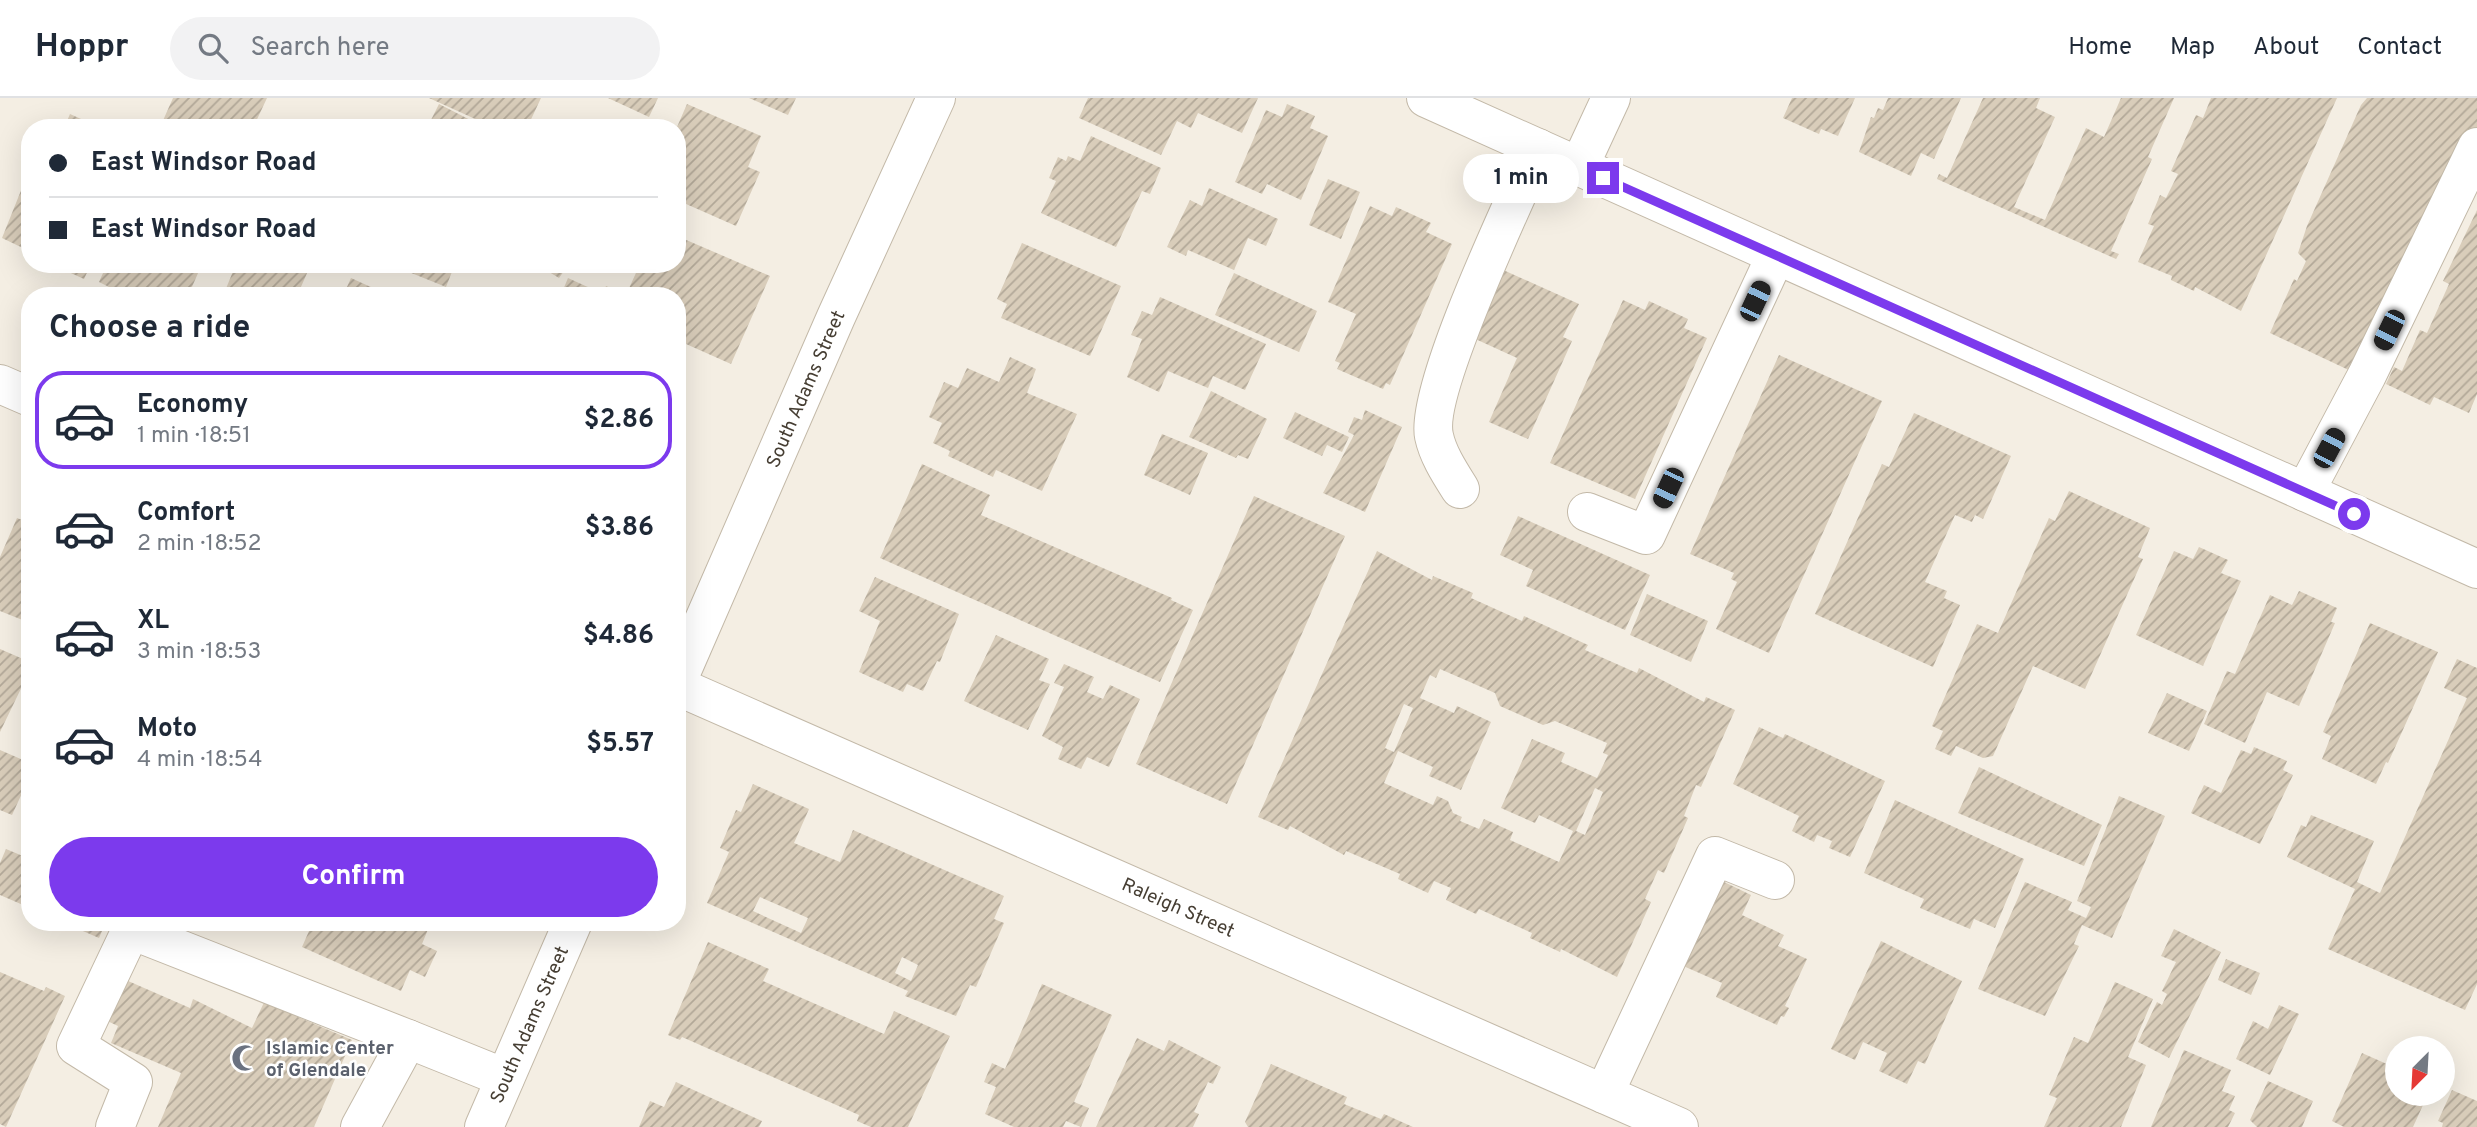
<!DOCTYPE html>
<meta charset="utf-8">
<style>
body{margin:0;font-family:Overpass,sans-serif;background:#f2f2f3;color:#1f2937;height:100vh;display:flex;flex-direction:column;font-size:26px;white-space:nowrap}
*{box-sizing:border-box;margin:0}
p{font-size:23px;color:#747a83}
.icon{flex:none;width:38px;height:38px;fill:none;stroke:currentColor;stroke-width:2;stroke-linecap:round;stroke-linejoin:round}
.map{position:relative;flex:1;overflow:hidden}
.sheet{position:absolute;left:21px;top:189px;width:665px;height:644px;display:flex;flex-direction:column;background:#fff;border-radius:28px;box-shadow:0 7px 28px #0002}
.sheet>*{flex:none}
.hud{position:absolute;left:21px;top:21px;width:665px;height:154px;border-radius:28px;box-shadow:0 7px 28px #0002;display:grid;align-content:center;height:154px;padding:0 28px;background:#fff}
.needle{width:46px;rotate:204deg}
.controls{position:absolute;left:2385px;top:938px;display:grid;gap:14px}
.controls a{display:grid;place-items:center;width:70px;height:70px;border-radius:50%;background:#fff;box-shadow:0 7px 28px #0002;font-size:35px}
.end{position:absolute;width:32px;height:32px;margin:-16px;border:9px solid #7c3aed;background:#fff;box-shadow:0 0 0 4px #fff}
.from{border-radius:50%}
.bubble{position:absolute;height:49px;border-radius:24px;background:#fff;box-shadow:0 7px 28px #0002;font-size:23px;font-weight:700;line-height:49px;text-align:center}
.car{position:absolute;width:21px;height:42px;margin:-21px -10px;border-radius:9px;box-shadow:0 0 5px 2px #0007;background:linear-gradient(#222 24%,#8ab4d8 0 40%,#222 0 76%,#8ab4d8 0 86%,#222 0)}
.hud b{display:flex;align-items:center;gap:24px;height:66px;font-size:26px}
.hud b+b{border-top:2px solid #e0e1e3}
.hud i{width:18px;height:18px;background:#1f2937}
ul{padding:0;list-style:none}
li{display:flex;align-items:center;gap:21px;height:98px;margin:0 14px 10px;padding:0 14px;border:4px solid transparent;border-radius:28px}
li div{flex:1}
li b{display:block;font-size:26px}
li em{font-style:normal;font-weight:700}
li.selected{border-color:#7c3aed}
li>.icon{width:63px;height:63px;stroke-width:1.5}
h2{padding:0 28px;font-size:32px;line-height:84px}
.primary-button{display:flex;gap:14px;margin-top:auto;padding:14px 28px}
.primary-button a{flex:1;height:80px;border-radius:42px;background:#7c3aed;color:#fff;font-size:28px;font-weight:700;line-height:80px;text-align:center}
header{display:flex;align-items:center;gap:42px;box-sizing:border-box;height:98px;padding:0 35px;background:#fff;border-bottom:2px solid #e0e1e3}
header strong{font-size:33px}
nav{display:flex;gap:38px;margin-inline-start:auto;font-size:24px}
.search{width:490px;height:63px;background:#f2f2f3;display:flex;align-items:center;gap:18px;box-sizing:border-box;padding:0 24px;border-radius:38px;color:#747a83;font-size:26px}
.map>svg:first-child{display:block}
.building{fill:url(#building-hatch);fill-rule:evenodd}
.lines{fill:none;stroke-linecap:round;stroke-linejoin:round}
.minor-casing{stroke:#c3b9a8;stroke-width:40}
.minor{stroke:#fff;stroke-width:38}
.route{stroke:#7c3aed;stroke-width:9}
.labels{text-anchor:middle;stroke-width:5;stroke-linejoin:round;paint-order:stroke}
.street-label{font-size:19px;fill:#463e33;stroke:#fff}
.worship-label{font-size:19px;font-weight:bold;fill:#5b616d;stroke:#fff;text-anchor:start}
</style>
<header>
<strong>Hoppr</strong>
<div class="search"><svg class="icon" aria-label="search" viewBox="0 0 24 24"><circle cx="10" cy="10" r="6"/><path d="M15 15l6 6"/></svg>Search here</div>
<nav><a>Home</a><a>Map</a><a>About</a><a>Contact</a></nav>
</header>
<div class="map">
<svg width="2477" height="1029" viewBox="0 0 2477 1029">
<defs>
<pattern id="building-hatch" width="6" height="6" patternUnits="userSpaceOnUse" patternTransform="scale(1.75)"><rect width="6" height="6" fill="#d9cdba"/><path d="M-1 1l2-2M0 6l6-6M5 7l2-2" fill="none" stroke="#b2a898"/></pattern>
</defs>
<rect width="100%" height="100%" fill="#f4eee3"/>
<path class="building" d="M 173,0 L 267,0 L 253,30 L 166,30 L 161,27 Z
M 429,0 L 541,0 L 527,30 L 495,30 Z
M 608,0 L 658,0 L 649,19 Z
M 749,0 L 796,0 L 788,17 Z
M 1088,0 L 1258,0 L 1242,35 L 1198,15 L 1191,30 L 1177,23 L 1161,57 L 1079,20 Z
M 1792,0 L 1855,0 L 1838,38 L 1821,31 L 1819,36 L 1783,20 Z
M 1888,0 L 1961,0 L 1934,61 L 1921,55 L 1911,78 L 1859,54 L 1871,19 L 1874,20 L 1878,10 L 1883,12 Z
M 1983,0 L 2040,0 L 2036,10 L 2055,19 L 2014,109 L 2045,122 L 2086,30 L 2104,39 L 2121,0 L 2174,0 L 2148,59 L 2152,61 L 2111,153 L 2119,156 L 2116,161 L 1937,81 L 1939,76 L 1947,80 Z
M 2211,0 L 2337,0 L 2241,213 L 2195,189 L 2194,193 L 2171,182 L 2172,178 L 2138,164 L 2154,128 L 2148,126 L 2160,97 L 2166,100 L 2178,76 L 2171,73 L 2196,17 L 2203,20 Z
M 2367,0 L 2477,0 L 2477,30 L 2471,32 L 2355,275 L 2270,235 L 2294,181 L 2297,183 L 2306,163 L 2298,155 L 2307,128 L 2361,7 Z
M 439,6 L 486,30 L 427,30 Z
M 687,6 L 761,38 L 748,69 L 760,74 L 736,128 L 677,102 L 677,29 Z
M 1287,6 L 1315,18 L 1310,30 L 1328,38 L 1301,102 L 1267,86 L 1262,96 L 1235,84 L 1266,12 L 1282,19 Z
M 70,16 L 101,30 L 64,30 Z
M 1091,38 L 1161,70 L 1150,96 L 1142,93 L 1116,149 L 1041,115 L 1056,83 L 1049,80 L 1058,59 L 1066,63 L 1068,58 L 1080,63 Z
M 30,70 L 30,140 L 25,151 L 2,140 Z
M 1328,81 L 1360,94 L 1341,141 L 1309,127 Z
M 1209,90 L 1278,121 L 1266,148 L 1248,140 L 1234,172 L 1188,152 L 1186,158 L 1167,149 L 1190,102 L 1202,108 Z
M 1370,108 L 1392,118 L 1396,109 L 1431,125 L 1426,134 L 1452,146 L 1390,287 L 1386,285 L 1383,291 L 1337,271 L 1340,265 L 1335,263 L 1356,216 L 1328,204 Z
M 2477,112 L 2477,296 L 2469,315 L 2434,299 L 2430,307 L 2386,286 L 2394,269 L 2402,273 L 2420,232 L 2427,235 L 2449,186 L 2443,183 Z
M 677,138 L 770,178 L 731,266 L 677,242 L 677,198 L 576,198 L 563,192 L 568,180 L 603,196 L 606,188 L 626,197 L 640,166 L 677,166 Z
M 1022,145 L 1121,188 L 1090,258 L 1001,220 L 1007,206 L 997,201 Z
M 51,166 L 91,166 L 84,181 Z
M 107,166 L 202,166 L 188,198 L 155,198 L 137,189 L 134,198 L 127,198 L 99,184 Z
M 236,166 L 311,166 L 297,198 L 223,198 Z
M 401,166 L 455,166 L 446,189 L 399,170 Z
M 536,166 L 569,166 L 559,180 Z
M 1501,171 L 1579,206 L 1563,239 L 1572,243 L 1528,341 L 1489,324 L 1517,260 L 1471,239 Z
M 1234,175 L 1317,213 L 1299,254 L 1215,217 Z
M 351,180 L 384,195 L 383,198 L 343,198 Z
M 1160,199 L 1266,246 L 1245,292 L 1213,278 L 1208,290 L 1168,273 L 1159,294 L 1127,279 L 1142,241 L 1131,237 L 1142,213 L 1152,217 Z
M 1623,202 L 1645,212 L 1649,203 L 1688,221 L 1684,230 L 1707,240 L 1635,401 L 1550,365 Z
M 1779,257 L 1882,303 L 1769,555 L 1716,531 L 1737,484 L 1731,481 L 1734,475 L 1690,456 Z
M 1010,259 L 1036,271 L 1027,295 L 1077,316 L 1042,393 L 996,372 L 993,379 L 948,358 L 950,353 L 933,345 L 942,325 L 929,319 L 944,284 L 958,290 L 967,270 L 999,284 Z
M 1211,293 L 1267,321 L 1248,361 L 1238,357 L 1236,360 L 1189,339 Z
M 1365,312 L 1402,329 L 1365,414 L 1323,395 L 1354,337 L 1348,334 L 1354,319 L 1362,322 Z
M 1295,314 L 1349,339 L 1342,354 L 1327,347 L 1322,358 L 1283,340 Z
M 1914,315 L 2011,358 L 1983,421 L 1975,417 L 1972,424 L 1955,417 L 1925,484 L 1947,493 L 1944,500 L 1960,507 L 1933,569 L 1815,516 L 1882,366 L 1889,369 Z
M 1162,336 L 1208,355 L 1190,397 L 1144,377 Z
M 922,366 L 990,397 L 981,417 L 1172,500 L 1171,502 L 1193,512 L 1160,584 L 880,460 Z
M 2069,393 L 2150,430 L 2138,459 L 2143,461 L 2085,591 L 2033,568 L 1993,658 L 1983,660 L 1956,648 L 1951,658 L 1935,651 L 1943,633 L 1932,628 L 1977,526 L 1998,535 L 2049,420 L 2055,423 Z
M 1254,398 L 1345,438 L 1227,706 L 1136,666 Z
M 1518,418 L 1650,477 L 1625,532 L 1526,488 L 1533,472 L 1500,457 Z
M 17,420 L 30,425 L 30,525 L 0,513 L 0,459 Z
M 2199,449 L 2228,462 L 2221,475 L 2241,483 L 2203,568 L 2136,537 L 2174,453 L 2193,461 Z
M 1377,453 L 1432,482 L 1433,478 L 1473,495 L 1471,500 L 1522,523 L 1524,518 L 1588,547 L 1585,552 L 1637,575 L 1639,570 L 1704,604 L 1706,599 L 1735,612 L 1701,689 L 1696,687 L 1684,718 L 1688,720 L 1664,775 L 1658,772 L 1645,801 L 1651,804 L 1617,879 L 1561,851 L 1560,854 L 1530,840 L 1532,835 L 1479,811 L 1476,816 L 1446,802 L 1451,790 L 1434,783 L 1428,795 L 1398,781 L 1400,776 L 1346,753 L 1344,757 L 1290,728 L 1288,732 L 1258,719 ZM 1440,571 L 1495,595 L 1500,608 L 1543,627 L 1555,623 L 1607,645 L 1603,655 L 1608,657 L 1597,680 L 1561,664 L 1565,655 L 1532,641 L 1501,710 L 1535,725 L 1539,717 L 1573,733 L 1559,764 L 1510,742 L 1513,734 L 1484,721 L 1479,731 L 1460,723 L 1462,719 L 1453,715 L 1448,703 L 1437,698 L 1433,707 L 1384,685 L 1398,653 L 1433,669 L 1429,678 L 1461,692 L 1491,624 L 1457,608 L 1454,615 L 1420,600 L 1430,577 L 1436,580 ZM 1404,606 L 1413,610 L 1394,654 L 1385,650 ZM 1595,690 L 1603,694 L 1585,737 L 1576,733 Z
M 875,479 L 959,516 L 940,564 L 937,563 L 923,593 L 907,586 L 903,594 L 859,574 L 880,523 L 859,513 Z
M 2299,493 L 2337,510 L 2331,524 L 2335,525 L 2299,608 L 2267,594 L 2245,645 L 2204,626 L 2227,573 L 2235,576 L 2270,497 L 2292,507 Z
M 1647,496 L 1708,523 L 1691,564 L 1630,537 Z
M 2370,525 L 2438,554 L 2388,665 L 2386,664 L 2376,686 L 2322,661 L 2331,638 L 2323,634 Z
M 996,537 L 1049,561 L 1039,582 L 1050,586 L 1028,632 L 964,603 Z
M 0,551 L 30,564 L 30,572 L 0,634 Z
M 2457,561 L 2477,570 L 2477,886 L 2465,912 L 2328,851 L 2355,791 L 2287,759 L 2301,727 L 2306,729 L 2311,717 L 2374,743 L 2357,784 L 2380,795 L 2467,600 L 2444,590 Z
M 1064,566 L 1094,579 L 1087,594 L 1103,601 L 1110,587 L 1140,601 L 1109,669 L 1087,659 L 1081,671 L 1058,661 L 1063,649 L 1042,638 L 1064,589 L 1054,585 Z
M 2167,595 L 2207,613 L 2189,653 L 2148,635 Z
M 1759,629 L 1783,640 L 1785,636 L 1885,683 L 1850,759 L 1829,750 L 1832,743 L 1817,737 L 1814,744 L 1792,733 L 1799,718 L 1733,686 Z
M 2254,649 L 2287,663 L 2283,672 L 2293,677 L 2260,746 L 2191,715 L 2204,687 L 2221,695 L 2241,652 L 2251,656 Z
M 0,652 L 30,665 L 30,678 L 12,717 L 0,712 Z
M 1979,669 L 2102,727 L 2084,768 L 1958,715 Z
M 753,686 L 809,711 L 794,745 L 840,764 L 853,732 L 1004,798 L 994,821 L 1004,825 L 976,889 L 970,887 L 956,918 L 905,898 L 908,893 L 707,805 L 729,754 L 720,750 L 736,712 L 741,714 ZM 760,799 L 808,820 L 801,835 L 753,813 ZM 902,859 L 918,867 L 911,883 L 895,875 Z
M 2119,698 L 2165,718 L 2112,840 L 2082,827 L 2074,846 L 2079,848 L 2045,918 L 1978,891 L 2025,784 L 2072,804 L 2068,812 L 2086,820 L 2091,809 L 2077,803 Z
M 1895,702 L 2024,761 L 1995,830 L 1974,821 L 1970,831 L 1920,810 L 1924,801 L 1864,775 Z
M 6,751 L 30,761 L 30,810 L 0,797 L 0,765 Z
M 1720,782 L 1751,797 L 1742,817 L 1784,837 L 1778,848 L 1807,861 L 1785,908 L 1789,910 L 1784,919 L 1781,918 L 1777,927 L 1716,899 L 1722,885 L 1681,867 Z
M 62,824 L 106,824 L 99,840 Z
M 313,824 L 431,824 L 422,846 L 437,853 L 425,879 L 410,872 L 401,893 L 302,849 Z
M 2174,831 L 2221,854 L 2169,960 L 2138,944 L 2157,904 L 2162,907 L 2167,896 L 2162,893 L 2176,864 L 2161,858 Z
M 1881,843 L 1962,883 L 1925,966 L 1918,963 L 1907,986 L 1879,973 L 1887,955 L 1863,944 L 1855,962 L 1831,951 Z
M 708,844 L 769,871 L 763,883 L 884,936 L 894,913 L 950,938 L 908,1029 L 871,1029 L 857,1023 L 859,1017 L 682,939 L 680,942 L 668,937 Z
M 2226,861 L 2260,875 L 2251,897 L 2218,882 Z
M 0,874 L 44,893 L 46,889 L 65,898 L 6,1029 L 0,1026 Z
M 119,879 L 190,910 L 193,901 L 252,930 L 268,896 L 302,911 L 298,919 L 352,942 L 314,1029 L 158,1029 L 181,975 L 111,945 L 118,928 L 101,920 Z
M 2115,884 L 2153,901 L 2128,959 L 2146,967 L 2121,1029 L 2044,1029 L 2057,1000 L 2049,997 L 2074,939 L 2088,945 Z
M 1042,886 L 1112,917 L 1074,1004 L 1089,1010 L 1081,1029 L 1066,1023 L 1063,1029 L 1014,1029 L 985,1016 L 996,989 L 984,984 L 992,965 L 1005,971 Z
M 2279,907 L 2299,916 L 2270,977 L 2236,961 L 2253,923 L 2268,931 Z
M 1137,940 L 1164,953 L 1169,942 L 1221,969 L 1213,986 L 1208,984 L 1194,1014 L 1199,1016 L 1193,1029 L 1096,1029 Z
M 2184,952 L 2231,972 L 2222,993 L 2235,998 L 2229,1012 L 2235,1015 L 2228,1029 L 2151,1029 Z
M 2362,955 L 2398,971 L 2398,996 L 2428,996 L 2413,1029 L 2344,1029 L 2332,1023 Z
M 1271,966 L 1347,999 L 1344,1006 L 1381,1021 L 1384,1016 L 1413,1029 L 1248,1029 L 1245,1024 Z
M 2268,983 L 2313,1003 L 2302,1029 L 2257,1029 L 2250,1022 Z
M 676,984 L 762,1023 L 759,1029 L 639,1029 L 650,1003 L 664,1009 Z
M 2452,992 L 2477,1003 L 2477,1029 L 2442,1029 L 2443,1025 L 2438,1023 Z"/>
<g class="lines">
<defs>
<g id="minor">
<path d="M 1426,0 L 2477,471"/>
<path d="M 1579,69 L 1611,0"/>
<path d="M 0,286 L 30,299"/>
<path d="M 1460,391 C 1450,375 1438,357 1434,338 C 1424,292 1515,102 1538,50"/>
<path d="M 2305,394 L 2367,277 L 2477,49"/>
<path d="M 1587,414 L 1646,437 L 1776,157"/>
<path id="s1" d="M 677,584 L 836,219 L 936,0"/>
<path id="s2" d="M 677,588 L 1679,1029"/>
<path d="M 408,941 L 505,980"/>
<path d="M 1604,996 L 1715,758 L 1775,782"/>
<path d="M 115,1029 L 133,984 L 76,948 L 131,832 L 408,941 L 360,1029"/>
<path id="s3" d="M 484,1029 L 573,824"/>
</g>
</defs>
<use href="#minor" class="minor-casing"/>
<use href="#minor" class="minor"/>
</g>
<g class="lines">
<path class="route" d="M 1603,80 L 2354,416"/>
</g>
<defs>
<symbol id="mosque-bare" viewBox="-9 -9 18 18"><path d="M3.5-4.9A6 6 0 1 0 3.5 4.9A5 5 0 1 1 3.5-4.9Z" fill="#6b7280" stroke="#fff" stroke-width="2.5" paint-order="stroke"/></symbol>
</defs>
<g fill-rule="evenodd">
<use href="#mosque-bare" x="226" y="941" width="38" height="38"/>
</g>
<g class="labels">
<g class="street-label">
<text dy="7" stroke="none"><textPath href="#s1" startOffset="320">South Adams Street</textPath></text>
<text dy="7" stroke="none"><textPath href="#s2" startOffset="548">Raleigh Street</textPath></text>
<text dy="7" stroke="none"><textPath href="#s3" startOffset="112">South Adams Street</textPath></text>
</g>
<g class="worship-label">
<text x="266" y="956">Islamic Center<tspan x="266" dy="22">of Glendale</tspan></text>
</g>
</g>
</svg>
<div class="controls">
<a><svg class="needle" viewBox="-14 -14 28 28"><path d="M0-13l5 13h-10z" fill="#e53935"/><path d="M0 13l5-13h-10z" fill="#747a83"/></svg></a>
</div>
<i class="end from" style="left:2354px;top:416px"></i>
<i class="end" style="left:1603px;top:80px"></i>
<div class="bubble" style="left:1463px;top:56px;width:116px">1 min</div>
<i class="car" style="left:1755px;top:203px;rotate:25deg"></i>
<i class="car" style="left:2389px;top:232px;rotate:206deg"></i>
<i class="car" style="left:2329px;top:350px;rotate:28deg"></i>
<i class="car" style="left:1668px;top:390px;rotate:205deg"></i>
<div class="hud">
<b><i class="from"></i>East Windsor Road</b>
<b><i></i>East Windsor Road</b>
</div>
<section class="sheet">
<h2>Choose a ride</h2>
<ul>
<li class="selected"><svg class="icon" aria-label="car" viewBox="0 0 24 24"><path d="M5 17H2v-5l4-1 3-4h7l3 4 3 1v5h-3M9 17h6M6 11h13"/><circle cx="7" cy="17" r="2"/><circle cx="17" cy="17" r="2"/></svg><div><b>Economy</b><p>1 min · 18:51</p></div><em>$2.86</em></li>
<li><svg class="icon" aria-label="car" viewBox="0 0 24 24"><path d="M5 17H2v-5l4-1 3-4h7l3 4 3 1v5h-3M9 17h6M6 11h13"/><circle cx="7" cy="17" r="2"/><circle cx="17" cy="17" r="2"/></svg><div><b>Comfort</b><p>2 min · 18:52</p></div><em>$3.86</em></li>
<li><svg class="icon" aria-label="car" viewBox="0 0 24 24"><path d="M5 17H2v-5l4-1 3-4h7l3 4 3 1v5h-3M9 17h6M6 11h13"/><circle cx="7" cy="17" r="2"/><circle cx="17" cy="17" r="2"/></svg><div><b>XL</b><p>3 min · 18:53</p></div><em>$4.86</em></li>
<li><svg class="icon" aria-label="car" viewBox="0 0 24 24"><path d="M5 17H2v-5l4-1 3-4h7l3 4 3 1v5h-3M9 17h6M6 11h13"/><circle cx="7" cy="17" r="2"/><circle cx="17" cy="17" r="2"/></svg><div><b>Moto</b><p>4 min · 18:54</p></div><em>$5.57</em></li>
</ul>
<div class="primary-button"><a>Confirm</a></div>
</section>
</div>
